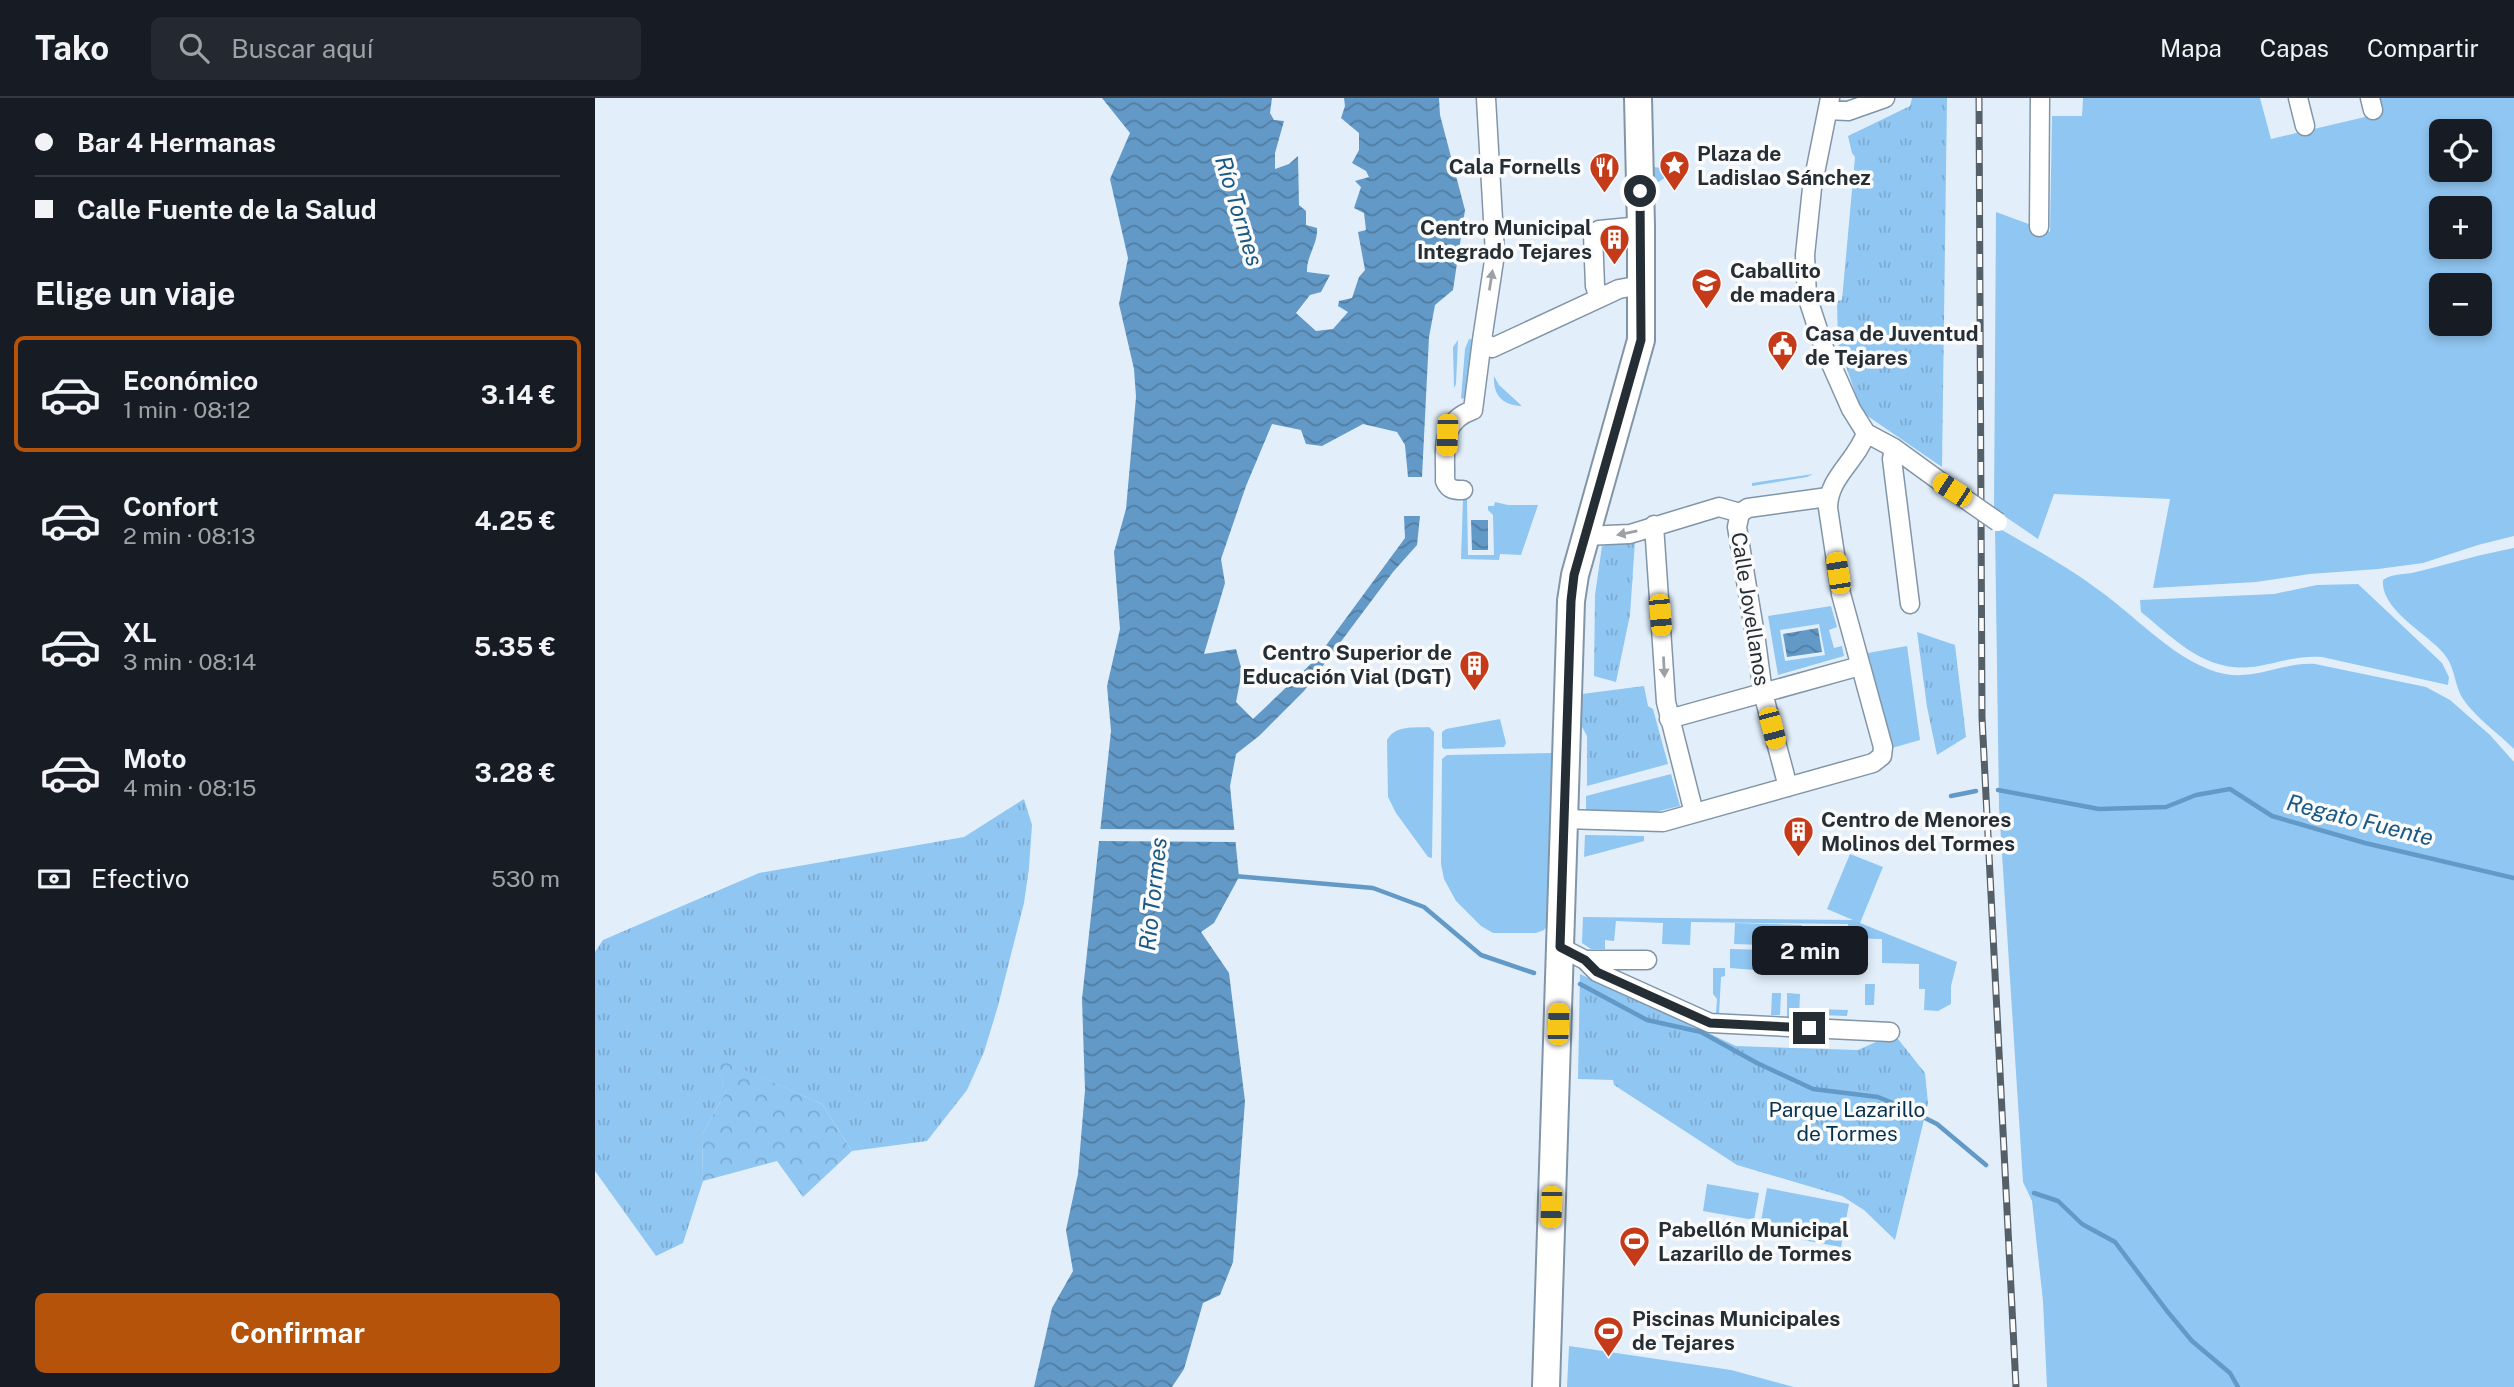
<!DOCTYPE html>
<html lang="es">
<meta charset="utf-8">
<style>
body{margin:0;font-family:"Public Sans",sans-serif;background:#242831;color:#f1f3f6;height:100vh;display:flex;flex-direction:column;font-size:26px;white-space:nowrap}
*{box-sizing:border-box;margin:0}
p{font-size:23px;color:#9ea1a6}
.icon{flex:none;width:38px;height:38px;fill:none;stroke:currentColor;stroke-width:2;stroke-linecap:round;stroke-linejoin:round}
.map{position:relative;flex:1;overflow:hidden}
.drawer{display:flex;flex-direction:column;background:#171b24;width:595px}
.drawer>*{flex:none}
.hud{display:grid;align-content:center;height:154px;padding:0 35px;background:#171b24}
.fabs{position:absolute;left:1834px;top:21px;display:grid;gap:14px}
.fabs a{display:grid;place-items:center;width:63px;height:63px;border-radius:10px;background:#171b24;box-shadow:0 4px 10px #0003;font-size:35px}
.end{position:absolute;width:32px;height:32px;margin:-16px;border:9px solid #262e35;background:#fff;box-shadow:0 0 0 4px #fff}
.from{border-radius:50%}
.bubble{position:absolute;height:49px;border-radius:10px;background:#171b24;box-shadow:0 4px 10px #0003;font-size:23px;font-weight:700;line-height:49px;text-align:center}
.car{position:absolute;width:21px;height:42px;margin:-21px -10px;border-radius:9px;box-shadow:0 0 5px 2px #0007;background:linear-gradient(#f5c518 24%,#345 0 40%,#f5c518 0 76%,#345 0 86%,#f5c518 0)}
.hud b{display:flex;align-items:center;gap:24px;height:66px;font-size:26px}
.hud b+b{border-top:2px solid #363941}
.hud i{width:18px;height:18px;background:#f1f3f6}
ul{padding:0;list-style:none}
li{display:flex;align-items:center;gap:21px;height:116px;margin:0 14px 10px;padding:0 21px;border:4px solid transparent;border-radius:10px}
li div{flex:1}
li b{display:block;font-size:26px}
li em{font-style:normal;font-weight:700}
li.on{border-color:#b45309}
li>.icon{width:63px;height:63px;stroke-width:1.5}
h2{padding:0 35px;font-size:32px;line-height:84px}
.pay{display:flex;align-items:center;gap:18px;height:77px;padding:0 35px;font-size:26px}
.pay p{margin-inline-start:auto}
.cta{display:flex;gap:14px;margin-top:auto;padding:14px 35px}
.cta a{flex:1;height:80px;border-radius:10px;background:#b45309;color:#fff;font-size:28px;font-weight:700;line-height:80px;text-align:center}
header{display:flex;align-items:center;gap:42px;box-sizing:border-box;height:98px;padding:0 35px;background:#171b24;border-bottom:2px solid #363941}
header strong{font-size:33px}
nav{display:flex;gap:38px;margin-inline-start:auto;font-size:24px}
.search{width:490px;height:63px;background:#242831;display:flex;align-items:center;gap:18px;box-sizing:border-box;padding:0 24px;border-radius:10px;color:#9ea1a6;font-size:26px}
main{display:flex;flex:1;min-height:0}
.map>svg:first-child{display:block}
.green{fill:#90c6f2;fill-rule:evenodd}
.forest{fill:url(#forest-crowns)}
.park{fill:url(#park-tufts)}
.water{fill:url(#water-waves)}
.pier{fill:#e2effb}
.lines{fill:none;stroke-linecap:round;stroke-linejoin:round}
.stream{stroke:#6299c7;stroke-width:4.5}
.minor-casing{stroke:#8195a7;stroke-width:21}
.highway-casing{stroke:#8195a7;stroke-width:30}
.minor{stroke:#fff;stroke-width:18}
.highway{stroke:#fff;stroke-width:26}
.rail-casing{stroke:#555f67;stroke-width:7}
.rail{stroke:#fbfbfb;stroke-width:4.5;stroke-dasharray:13;stroke-linecap:butt}
.minor-bridge-casing{stroke:#8195a7;stroke-width:21;stroke-linecap:butt}
.minor-bridge{stroke:#fff;stroke-width:18}
.oneway{fill:#9da1a4}
.route{stroke:#262e35;stroke-width:9}
.labels{text-anchor:middle;stroke-width:7;stroke-linejoin:round;paint-order:stroke}
.poi-label{font-size:21px;font-weight:bold;fill:#262e35;stroke:#fbfbfb;text-anchor:start}
.street-label{font-size:21px;fill:#262e35;stroke:#fbfbfb}
.park-label{font-size:21px;fill:#043250;stroke:#fbfbfb}
.water-label{font-size:23px;font-style:italic;fill:#1a5985;stroke:#fbfbfb}
</style>
<header>
<strong>Tako</strong>
<div class="search"><svg class="icon" aria-label="search" viewBox="0 0 24 24"><circle cx="10" cy="10" r="6"/><path d="M15 15l6 6"/></svg>Buscar aquí</div>
<nav><a>Mapa</a><a>Capas</a><a>Compartir</a></nav>
</header>
<main>
<section class="drawer">
<div class="hud">
<b><i class="from"></i>Bar 4 Hermanas</b>
<b><i></i>Calle Fuente de la Salud</b>
</div>
<h2>Elige un viaje</h2>
<ul>
<li class="on"><svg class="icon" aria-label="car" viewBox="0 0 24 24"><path d="M5 17H2v-5l4-1 3-4h7l3 4 3 1v5h-3M9 17h6M6 11h13"/><circle cx="7" cy="17" r="2"/><circle cx="17" cy="17" r="2"/></svg><div><b>Económico</b><p>1 min · 08:12</p></div><em>3.14 €</em></li>
<li><svg class="icon" aria-label="car" viewBox="0 0 24 24"><path d="M5 17H2v-5l4-1 3-4h7l3 4 3 1v5h-3M9 17h6M6 11h13"/><circle cx="7" cy="17" r="2"/><circle cx="17" cy="17" r="2"/></svg><div><b>Confort</b><p>2 min · 08:13</p></div><em>4.25 €</em></li>
<li><svg class="icon" aria-label="car" viewBox="0 0 24 24"><path d="M5 17H2v-5l4-1 3-4h7l3 4 3 1v5h-3M9 17h6M6 11h13"/><circle cx="7" cy="17" r="2"/><circle cx="17" cy="17" r="2"/></svg><div><b>XL</b><p>3 min · 08:14</p></div><em>5.35 €</em></li>
<li><svg class="icon" aria-label="car" viewBox="0 0 24 24"><path d="M5 17H2v-5l4-1 3-4h7l3 4 3 1v5h-3M9 17h6M6 11h13"/><circle cx="7" cy="17" r="2"/><circle cx="17" cy="17" r="2"/></svg><div><b>Moto</b><p>4 min · 08:15</p></div><em>3.28 €</em></li>
</ul>
<div class="pay"><svg class="icon" aria-label="cash" viewBox="0 0 24 24"><path d="M3 7h18v10H3z"/><circle cx="12" cy="12" r="2"/></svg>Efectivo<p>530 m</p></div>
<div class="cta"><a>Confirmar</a></div>
</section>
<div class="map">
<svg width="1919" height="1289" viewBox="0 0 1919 1289">
<defs>
<pattern id="forest-crowns" width="20" height="18" patternUnits="userSpaceOnUse" patternTransform="scale(1.75)"><rect width="20" height="18" fill="#90c6f2"/><path d="M2 6a3 3 0 1 1 6 0M12 15a3 3 0 1 1 6 0" fill="none" stroke="#7caad0"/></pattern>
<pattern id="park-tufts" width="24" height="20" patternUnits="userSpaceOnUse" patternTransform="scale(1.75)"><rect width="24" height="20" fill="#90c6f2"/><path d="M3 7l-1-3M5 7V3M7 7l1-3M15 17l-1-3M17 17v-4M19 17l1-3" fill="none" stroke="#7caad0"/></pattern>
<pattern id="water-waves" width="16" height="10" patternUnits="userSpaceOnUse" patternTransform="scale(1.75)"><rect width="16" height="10" fill="#6299c7"/><path d="M0 5q4-4 8 0t8 0" fill="none" stroke="#517da2"/></pattern>
</defs>
<rect width="100%" height="100%" fill="#e2effb"/>
<path class="green" d="M 1488,0 L 1665,0 L 1676,41 L 1787,15 L 1784,0 L 1919,0 L 1919,438 L 1883,447 L 1828,465 L 1783,471 L 1715,476 L 1661,484 L 1558,490 L 1575,401 L 1459,396 L 1443,441 L 1399,411 L 1401,114 L 1455,134 L 1457,18 L 1487,18 ZM 1846,33 L 1885,33 L 1885,72 L 1846,72 ZM 1846,110 L 1885,110 L 1885,149 L 1846,149 ZM 1846,187 L 1885,187 L 1885,226 L 1846,226 Z
M 1059,69 L 1082,72 L 1059,87 Z
M 874,241 L 879,242 L 871,298 L 868,301 L 866,300 L 870,251 Z
M 863,242 L 861,286 L 859,290 L 858,249 Z
M 899,278 L 904,287 L 927,308 C 908,307 898,298 899,278 Z
M 1218,376 L 1212,379 L 1157,388 L 1157,385 Z
M 868,401 L 872,401 L 873,457 L 899,457 L 898,417 L 893,412 L 893,408 L 899,408 L 900,404 L 913,407 L 943,407 L 926,457 L 905,456 L 904,462 L 866,461 Z
M 1400,428 C 1436,449 1472,468 1505,493 C 1543,520 1584,567 1630,576 C 1661,582 1689,564 1720,566 L 1831,589 L 1855,602 L 1895,637 L 1919,664 L 1919,1289 L 1452,1289 L 1448,1203 L 1437,1103 L 1428,1084 L 1404,709 Z
M 1919,450 L 1919,651 C 1903,635 1881,620 1868,601 C 1860,589 1860,572 1852,560 C 1838,538 1785,514 1788,482 C 1797,475 1810,477 1821,474 C 1854,466 1886,456 1919,450 Z
M 1763,486 L 1847,565 L 1854,579 L 1853,587 L 1727,559 C 1705,557 1685,564 1664,568 C 1612,577 1582,543 1546,514 L 1545,502 L 1679,496 L 1722,487 Z
M 1236,508 L 1242,529 L 1234,532 L 1239,550 L 1247,548 L 1249,558 L 1183,577 L 1173,518 ZM 1224,526 L 1230,557 L 1190,563 L 1185,532 Z
M 1312,548 L 1325,642 L 1297,650 L 1273,555 Z
M 905,621 L 911,645 L 909,649 L 849,651 L 847,649 L 847,634 L 851,631 Z
M 834,629 L 839,634 L 837,760 L 833,759 L 801,715 L 793,699 L 792,642 C 800,627 819,630 834,629 Z
M 960,655 L 954,825 L 949,832 L 941,835 L 898,835 L 886,828 L 861,803 L 849,781 L 846,766 L 847,661 L 852,657 Z
M 1076,676 L 1085,708 L 1056,715 L 991,713 L 991,698 Z
M 990,737 L 1049,738 L 1049,743 L 989,759 Z
M 1255,756 L 1288,769 L 1265,825 L 1362,864 L 1356,888 L 1356,906 L 1343,913 L 1329,912 L 1330,891 L 1324,891 L 1324,866 L 1287,865 L 1287,841 L 1253,840 L 1253,826 L 1096,824 L 1095,847 L 1067,846 L 1068,825 L 1021,823 L 1019,843 L 1010,842 L 1010,851 L 996,851 L 987,845 L 988,819 L 1258,822 L 1232,811 Z
M 1140,825 L 1207,827 L 1205,848 L 1139,846 Z
M 1233,828 L 1250,828 L 1249,864 L 1221,863 L 1221,858 L 1232,858 L 1240,850 L 1240,836 Z
M 1135,851 L 1172,852 L 1172,873 L 1135,870 Z
M 1118,870 L 1130,870 L 1130,878 L 1126,879 L 1124,917 L 1121,916 L 1122,901 L 1118,896 Z
M 1270,886 L 1280,886 L 1279,907 L 1270,907 Z
M 1177,895 L 1186,895 L 1185,917 L 1176,917 Z
M 1192,895 L 1205,896 L 1204,919 L 1192,919 Z
M 1218,911 L 1253,912 L 1252,918 L 1223,917 L 1222,926 L 1218,926 Z
M 1112,1086 L 1164,1095 L 1159,1122 L 1108,1113 Z
M 1172,1090 L 1254,1106 L 1246,1149 L 1164,1134 Z
M 974,1248 L 1136,1272 L 1199,1289 L 972,1289 Z"/>
<path class="forest" d="M 115,956 L 227,1006 L 257,1053 L 208,1099 L 182,1063 L 108,1083 L 107,1037 L 131,993 Z"/>
<path class="park" d="M 1317,0 L 1352,0 L 1347,369 L 1271,317 L 1265,309 L 1243,245 L 1242,203 L 1247,202 L 1260,59 L 1257,55 L 1253,38 L 1315,8 Z
M 1040,443 L 1035,517 L 1021,584 L 999,578 L 1000,497 L 1007,448 Z
M 1322,534 L 1360,547 L 1371,639 L 1342,657 L 1332,609 Z
M 1049,588 L 1053,608 L 1058,611 L 1073,666 L 992,688 L 992,638 L 986,627 L 987,596 Z
M 429,701 L 437,727 L 434,770 L 429,805 L 403,908 L 389,954 L 372,992 L 332,1043 L 257,1053 L 227,1006 L 116,957 L 131,993 L 107,1037 L 108,1083 L 88,1145 L 61,1158 L 0,1073 L 0,854 L 8,842 L 164,775 L 369,739 Z
M 985,876 L 1141,948 L 1263,952 L 1299,936 L 1330,975 L 1333,1005 L 1300,1142 L 1269,1112 L 1247,1098 L 1142,1067 L 1019,987 L 1018,982 L 983,981 Z"/>
<path class="water" d="M 507,0 L 677,0 L 675,15 L 679,22 L 689,23 L 680,55 L 680,71 L 694,66 L 703,58 L 704,107 L 711,113 L 711,127 L 722,130 C 723,146 711,159 712,174 L 735,177 L 726,194 L 715,197 L 701,215 L 721,233 L 738,231 L 753,214 L 743,208 L 744,203 L 757,200 L 764,179 L 770,172 L 763,134 L 771,132 L 769,115 L 759,110 L 766,89 L 760,83 L 774,79 L 771,73 L 757,65 L 764,52 L 764,35 L 746,20 L 750,8 L 749,0 L 844,0 L 845,17 L 870,112 L 858,192 L 840,207 L 834,239 L 827,379 L 813,379 L 810,347 L 802,334 L 768,326 L 727,348 L 711,346 L 706,332 L 677,326 L 651,388 L 626,461 L 630,485 L 609,556 L 641,551 L 647,573 L 641,604 L 658,621 L 721,561 L 810,440 L 809,418 L 825,418 L 822,447 L 798,474 L 709,593 L 664,638 L 641,656 L 635,688 L 644,779 L 619,825 L 606,834 L 634,875 L 650,1003 L 638,1164 L 625,1197 L 608,1205 L 589,1271 L 577,1289 L 439,1289 L 457,1210 L 478,1173 L 471,1132 L 483,1076 L 490,992 L 487,901 L 516,633 L 512,588 L 525,531 L 519,454 L 531,411 L 541,299 L 539,271 L 524,206 L 533,160 L 515,81 L 535,35 Z
M 876,422 L 893,422 L 893,452 L 877,452 Z
M 1223,530 L 1227,554 L 1192,559 L 1188,536 Z"/>
<path class="pier" d="M 501,731 L 643,732 L 644,744 L 500,743 Z"/>
<g class="lines">
<path class="stream" d="M 1403,692 L 1504,711 L 1571,709 L 1601,697 L 1635,691 L 1677,718 L 1770,745 L 1919,780
M 1356,698 L 1381,693
M 639,778 L 778,790 L 829,809 L 886,857 L 939,875
M 985,886 L 1052,922 L 1106,934 L 1162,965 L 1218,991 L 1283,999 L 1310,1010 L 1342,1026 L 1391,1067
M 1439,1095 L 1463,1103 L 1487,1126 L 1520,1144 L 1572,1213 L 1597,1243 L 1635,1275 L 1643,1289"/>
<defs>
<path id="minor" d="M 891,0 L 900,156 L 887,242 L 897,250 L 1024,191 L 1046,187
M 1235,0 L 1217,90 L 1210,157 L 1212,198 L 1229,250 L 1256,311 L 1271,335 L 1299,350 L 1357,392
M 1703,0 L 1710,28
M 1775,0 L 1778,12
M 1233,12 L 1253,13 L 1290,0
M 1444,129 L 1445,0
M 1004,200 L 1000,188 L 998,136 L 1004,132 L 1046,128
M 1299,350 L 1297,361 L 1315,506
M 868,392 C 859,392 854,392 850,383 C 851,353 843,324 878,312 L 887,242
M 1145,415 L 1142,429 L 1161,543 L 1168,595 L 1193,689
M 1059,427 L 1071,604 L 1099,715
M 990,438 L 1035,436 L 1124,409 L 1145,415 L 1153,410 L 1233,399
M 1074,621 L 1265,568
M 969,721 L 1068,724 L 1278,665 L 1287,658 L 1288,649 L 1246,496 L 1233,410 C 1233,379 1262,363 1271,335
M 965,849 L 990,862 L 1002,874 L 1115,925 L 1295,934
M 990,862 L 1052,862"/>
<path id="highway" d="M 951,1289 L 976,503 L 980,477 L 1046,242 L 1046,128 L 1043,0"/>
</defs>
<use href="#minor" class="minor-casing"/>
<use href="#highway" class="highway-casing"/>
<use href="#minor" class="minor"/>
<use href="#highway" class="highway"/>
<defs>
<path id="rail" d="M 1384,0 L 1387,619 L 1421,1289"/>
</defs>
<use href="#rail" class="rail-casing"/>
<use href="#rail" class="rail"/>
<defs>
<path id="minor-bridge" d="M 1357,392 L 1403,424"/>
</defs>
<use href="#minor-bridge" class="minor-bridge-casing"/>
<use href="#minor-bridge" class="minor-bridge"/>
</g>
<defs><path id="oneway-solid" d="M-6-.8H1V-3.2L6.5 0L1 3.2V.8H-6Z" transform="scale(1.75)"/></defs>
<g class="oneway">
<use href="#oneway-solid" transform="translate(896 182) rotate(-81)"/>
<use href="#oneway-solid" transform="translate(1032 435) rotate(169)"/>
<use href="#oneway-solid" transform="translate(1069 569) rotate(87)"/>
</g>
<g class="lines">
<path class="route" d="M 1045,93 L 1046,242 L 979,477 L 976,503 L 965,849 L 990,862 L 1002,874 L 1115,925 L 1214,930"/>
</g>
<defs>
<symbol id="sight-pin" viewBox="-11 -11 22 30"><path d="M0 17L-7.5 6A9.5 9.5 0 1 1 7.5 6Z" fill="#c53b1a" stroke="#fbfbfb"/><path d="M0-6L1.8-2.2L6-1.7L2.9 1.2L3.7 5.4L0 3.3L-3.7 5.4L-2.9 1.2L-6-1.7L-1.8-2.2Z" fill="#fff"/></symbol>
<symbol id="restaurant-pin" viewBox="-11 -11 22 30"><path d="M0 17L-7.5 6A9.5 9.5 0 1 1 7.5 6Z" fill="#c53b1a" stroke="#fbfbfb"/><path d="M-5-6h1v4h1v-4h1v4h1v-4h1v5L-1.5 .5V6h-2V.5L-5-1ZM5-6V6H3V1.5H1.5Q1.5-4 5-6Z" fill="#fff"/></symbol>
<symbol id="building-pin" viewBox="-11 -11 22 30"><path d="M0 17L-7.5 6A9.5 9.5 0 1 1 7.5 6Z" fill="#c53b1a" stroke="#fbfbfb"/><path d="M-4-6H4V6H1V3H-1V6H-4ZM-2.5-4.3h1.7v1.8h-1.7ZM.8-4.3h1.7v1.8H.8ZM-2.5-1h1.7V.8h-1.7ZM.8-1h1.7V.8H.8Z" fill="#fff"/></symbol>
<symbol id="school-pin" viewBox="-11 -11 22 30"><path d="M0 17L-7.5 6A9.5 9.5 0 1 1 7.5 6Z" fill="#c53b1a" stroke="#fbfbfb"/><path d="M0-5L7-2L0 1L-7-2ZM-4 1L0 2.5L4 1V4Q0 6-4 4Z" fill="#fff"/></symbol>
<symbol id="civic-pin" viewBox="-11 -11 22 30"><path d="M0 17L-7.5 6A9.5 9.5 0 1 1 7.5 6Z" fill="#c53b1a" stroke="#fbfbfb"/><path d="M-.6-6.5H3V-4.5H.6V-3L4-1V1h2V6H-6V1h2V-1L-.6-3ZM-1.2 2.5V6h2.4V2.5Z" fill="#fff"/></symbol>
<symbol id="stadium-pin" viewBox="-11 -11 22 30"><path d="M0 17L-7.5 6A9.5 9.5 0 1 1 7.5 6Z" fill="#c53b1a" stroke="#fbfbfb"/><path d="M0-5a6.5 5 0 1 0 0 10a6.5 5 0 1 0 0-10ZM-3.5-1.8h7v3.6h-7Z" fill="#fff"/></symbol>
</defs>
<g fill-rule="evenodd">
<use href="#sight-pin" x="1062" y="50" width="35" height="47"/>
<use href="#restaurant-pin" x="992" y="52" width="35" height="47"/>
<use href="#building-pin" x="1002" y="124" width="35" height="47"/>
<use href="#school-pin" x="1094" y="168" width="35" height="47"/>
<use href="#civic-pin" x="1170" y="230" width="35" height="47"/>
<use href="#building-pin" x="862" y="550" width="35" height="47"/>
<use href="#building-pin" x="1186" y="716" width="35" height="47"/>
<use href="#stadium-pin" x="1022" y="1126" width="35" height="47"/>
<use href="#stadium-pin" x="996" y="1216" width="35" height="47"/>
</g>
<g class="labels">
<g class="poi-label">
<text x="1102" y="63">Plaza de<tspan x="1102" dy="24">Ladislao Sánchez</tspan></text>
<text x="986" y="76" text-anchor="end">Cala Fornells</text>
<text x="997" y="137" text-anchor="end">Centro Municipal<tspan x="997" dy="24">Integrado Tejares</tspan></text>
<text x="1135" y="180">Caballito<tspan x="1135" dy="24">de madera</tspan></text>
<text x="1210" y="243">Casa de Juventud<tspan x="1210" dy="24">de Tejares</tspan></text>
<text x="857" y="562" text-anchor="end">Centro Superior de<tspan x="857" dy="24">Educación Vial (DGT)</tspan></text>
<text x="1226" y="729">Centro de Menores<tspan x="1226" dy="24">Molinos del Tormes</tspan></text>
<text x="1063" y="1139">Pabellón Municipal<tspan x="1063" dy="24">Lazarillo de Tormes</tspan></text>
<text x="1037" y="1228">Piscinas Municipales<tspan x="1037" dy="24">de Tejares</tspan></text>
</g>
<g class="street-label">
<text transform="translate(1155 511) rotate(81)" y="7">Calle Jovellanos</text>
</g>
<g class="park-label">
<text x="1252" y="1019">Parque Lazarillo<tspan x="1252" dy="24">de Tormes</tspan></text>
</g>
<g class="water-label">
<text transform="translate(644 113) rotate(73)" y="8">Río Tormes</text>
<text transform="translate(1765 722) rotate(14)" y="8">Regato Fuente</text>
<text transform="translate(558 796) rotate(-84)" y="8">Río Tormes</text>
</g>
</g>
</svg>
<div class="fabs">
<a><svg class="icon" aria-label="locate" viewBox="0 0 24 24"><circle cx="12" cy="12" r="6"/><path d="M12 2v4M12 18v4M2 12h4M18 12h4"/></svg></a>
<a>+</a>
<a>−</a>
</div>
<i class="end from" style="left:1045px;top:93px"></i>
<i class="end" style="left:1214px;top:930px"></i>
<div class="bubble" style="left:1157px;top:828px;width:116px">2 min</div>
<i class="car" style="left:852px;top:337px;rotate:182deg"></i>
<i class="car" style="left:1357px;top:392px;rotate:303deg"></i>
<i class="car" style="left:1243px;top:475px;rotate:351deg"></i>
<i class="car" style="left:1065px;top:517px;rotate:175deg"></i>
<i class="car" style="left:1177px;top:630px;rotate:165deg"></i>
<i class="car" style="left:963px;top:926px;rotate:2deg"></i>
<i class="car" style="left:956px;top:1109px;rotate:182deg"></i>
</div>
</main>
